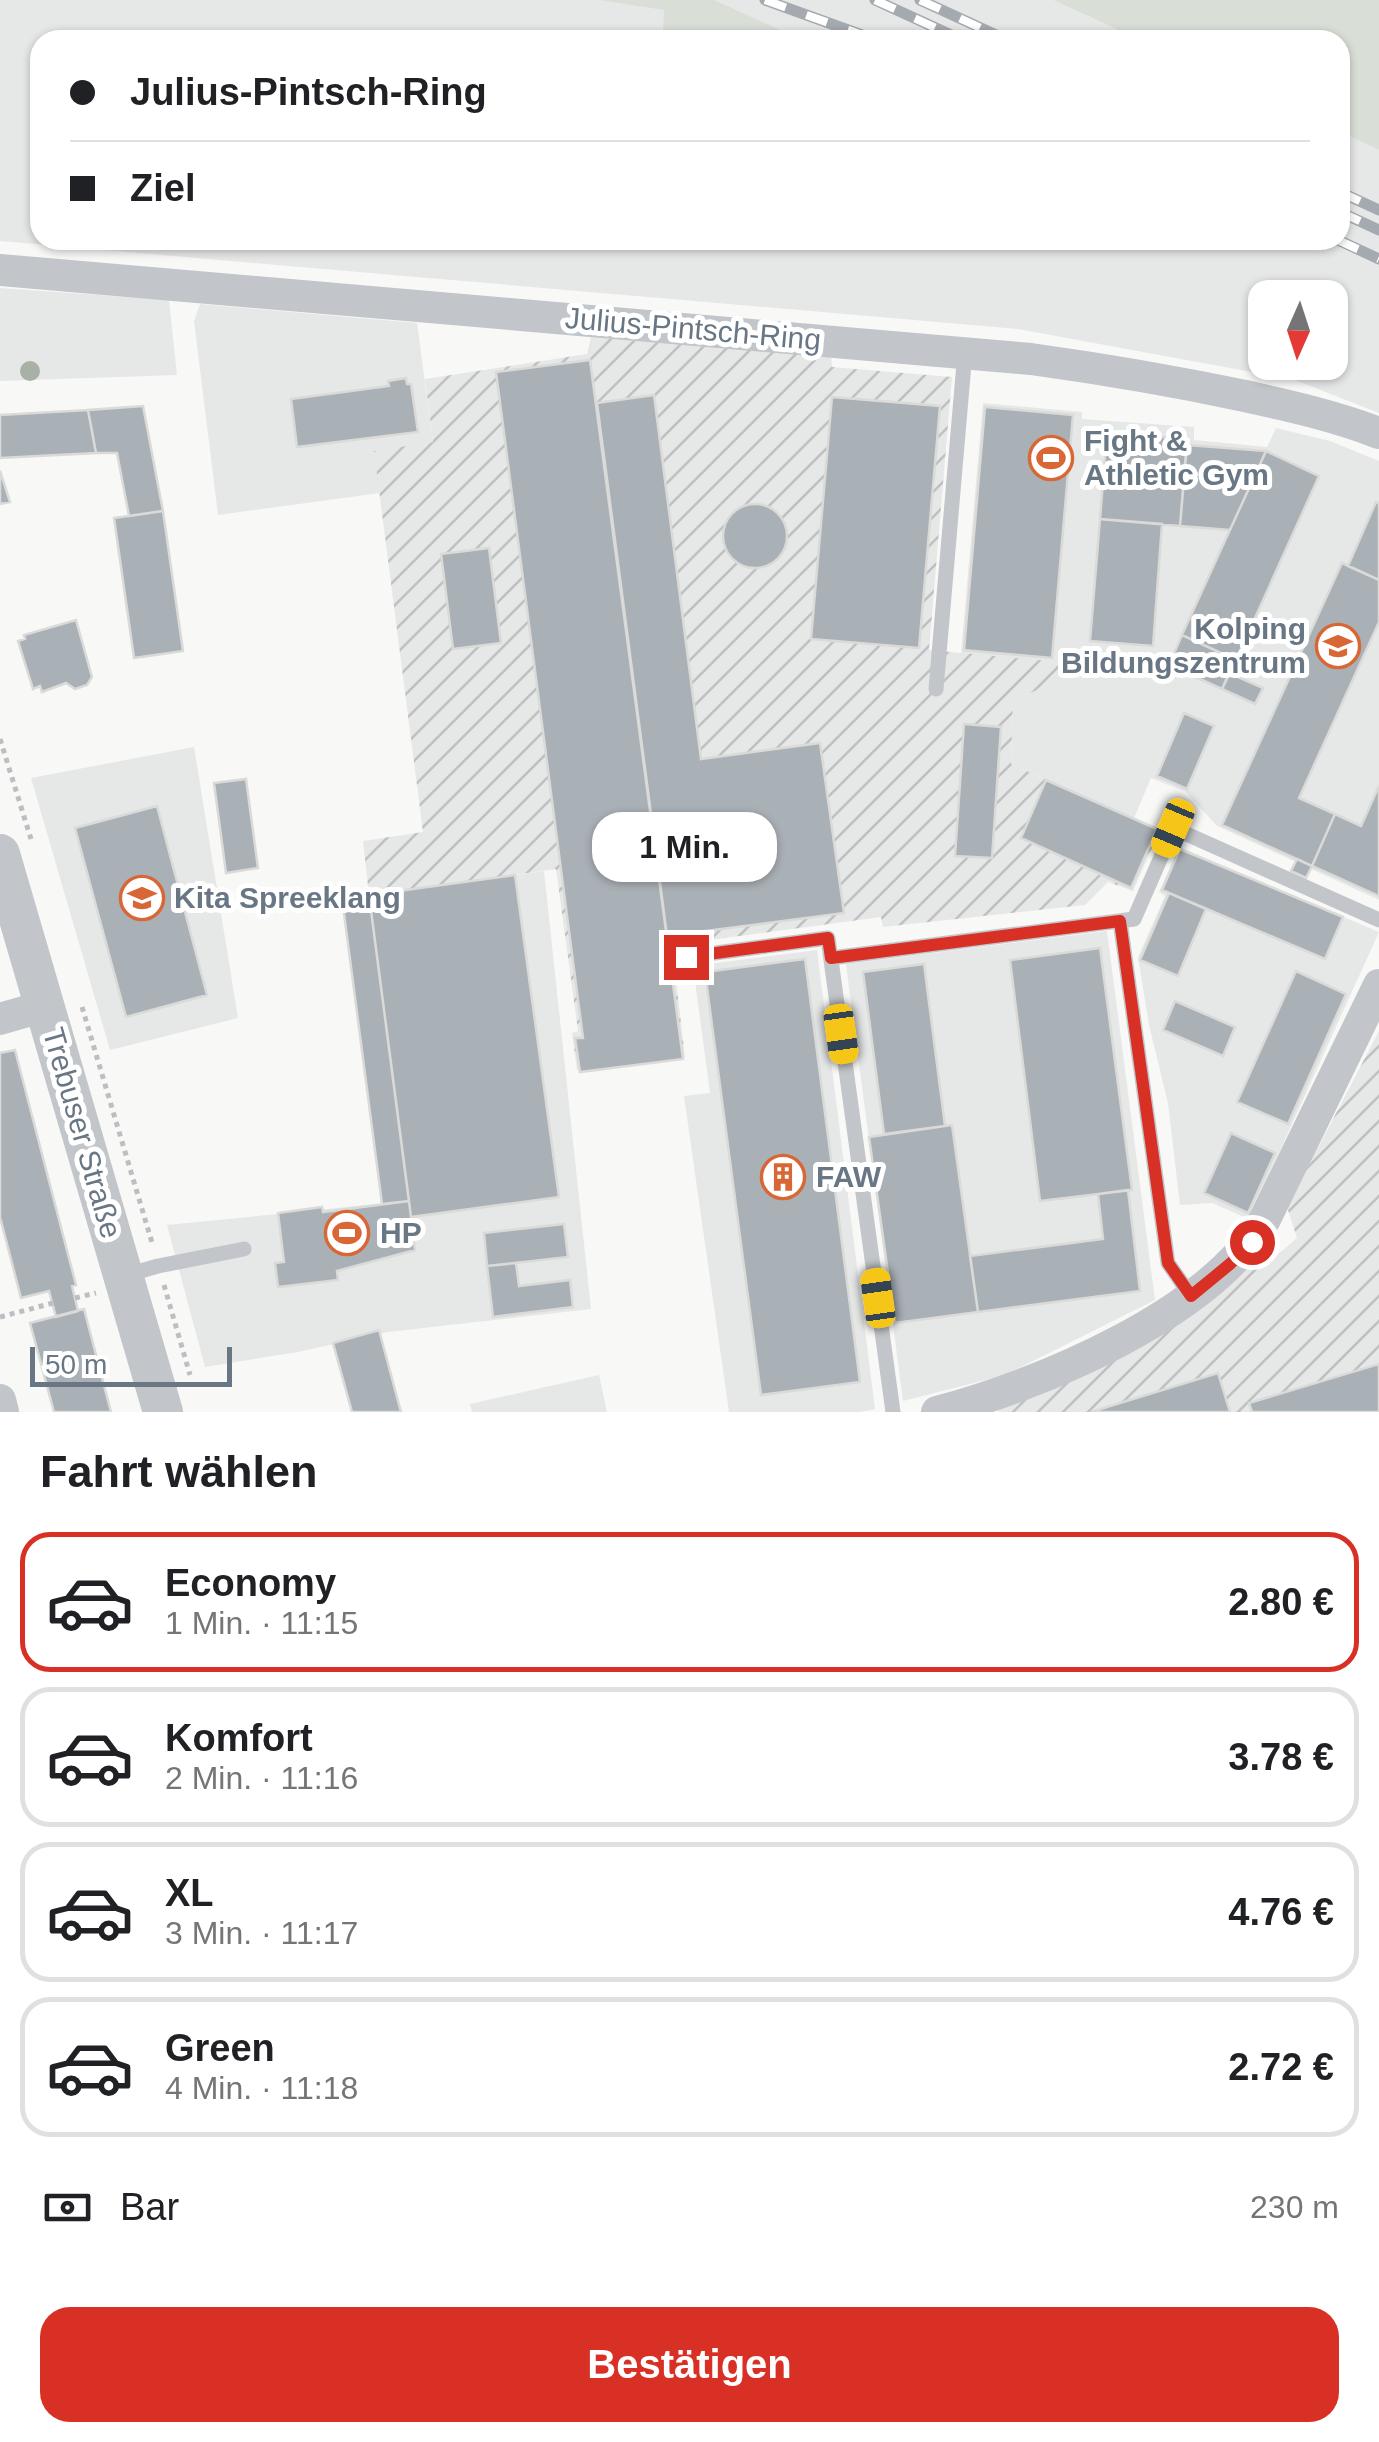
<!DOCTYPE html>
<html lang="de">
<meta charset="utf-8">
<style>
body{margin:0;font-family:Arial,sans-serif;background:#f2f2f2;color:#202124;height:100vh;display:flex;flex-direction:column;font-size:38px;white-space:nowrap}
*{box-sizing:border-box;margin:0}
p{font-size:32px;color:#757577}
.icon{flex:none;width:55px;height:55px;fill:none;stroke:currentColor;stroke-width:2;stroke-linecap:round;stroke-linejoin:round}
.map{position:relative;height:1412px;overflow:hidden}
.drawer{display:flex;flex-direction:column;background:#fff;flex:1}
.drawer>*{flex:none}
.top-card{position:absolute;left:30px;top:30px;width:1320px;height:220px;border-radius:30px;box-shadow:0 2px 8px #0004;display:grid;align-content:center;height:220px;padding:0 40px;background:#fff}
.needle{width:65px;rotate:183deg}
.buttons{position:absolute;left:1248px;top:280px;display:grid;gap:20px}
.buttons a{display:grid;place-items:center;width:100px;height:100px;border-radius:20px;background:#fff;box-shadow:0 2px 8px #0004;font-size:50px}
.scale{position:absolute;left:30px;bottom:25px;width:202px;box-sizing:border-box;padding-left:10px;border:5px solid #697785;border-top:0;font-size:28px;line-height:35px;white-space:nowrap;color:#697785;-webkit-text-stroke:8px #fff;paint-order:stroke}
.end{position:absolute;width:45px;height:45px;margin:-22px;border:12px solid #d93025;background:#fff;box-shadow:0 0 0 5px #fff}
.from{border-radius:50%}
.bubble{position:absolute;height:70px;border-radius:30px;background:#fff;box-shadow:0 2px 8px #0004;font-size:32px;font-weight:600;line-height:70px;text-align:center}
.car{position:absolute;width:30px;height:60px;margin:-30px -15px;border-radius:12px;box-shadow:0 0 8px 2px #0007;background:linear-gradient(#f5c518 24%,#345 0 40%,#f5c518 0 76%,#345 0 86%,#f5c518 0)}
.top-card b{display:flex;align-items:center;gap:35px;height:95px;font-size:38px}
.top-card b+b{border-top:2px solid #e0e0e0}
.top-card i{width:25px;height:25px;background:#202124}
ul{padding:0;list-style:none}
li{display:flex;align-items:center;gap:30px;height:140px;margin:0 20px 15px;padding:0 20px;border:5px solid #e0e0e0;border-radius:30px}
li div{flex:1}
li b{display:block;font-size:38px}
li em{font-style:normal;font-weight:600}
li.selected{border-color:#d93025}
li>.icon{width:90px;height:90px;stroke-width:1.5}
h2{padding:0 40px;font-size:45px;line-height:120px}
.pay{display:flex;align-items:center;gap:25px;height:110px;padding:0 40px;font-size:38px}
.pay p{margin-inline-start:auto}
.primary-button{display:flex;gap:20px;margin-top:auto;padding:20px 40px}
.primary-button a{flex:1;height:115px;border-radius:30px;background:#d93025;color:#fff;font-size:40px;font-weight:600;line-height:115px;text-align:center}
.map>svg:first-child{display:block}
.built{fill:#e6e7e7;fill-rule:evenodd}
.industrial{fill:url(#industrial-furrows)}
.green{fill:#d9dfd7}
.building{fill:#a9b0b6;stroke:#dadad8;stroke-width:2.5}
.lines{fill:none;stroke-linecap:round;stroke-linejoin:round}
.path{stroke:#bcbec1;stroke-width:5;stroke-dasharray:5 5;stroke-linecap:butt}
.service{stroke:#c2c5c9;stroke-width:15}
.minor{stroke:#c2c5c9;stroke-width:32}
.tertiary{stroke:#c2c5c9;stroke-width:40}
.rail-casing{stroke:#a5aab0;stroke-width:11}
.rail{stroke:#fff;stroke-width:8;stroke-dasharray:22;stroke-linecap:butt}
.tree{fill:#a8b1a6}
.route{stroke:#d93025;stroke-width:12}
.labels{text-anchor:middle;stroke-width:10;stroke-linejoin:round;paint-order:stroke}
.street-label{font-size:30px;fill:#697785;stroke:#fff}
.poi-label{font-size:30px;font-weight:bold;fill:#697785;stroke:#fff;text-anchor:start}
</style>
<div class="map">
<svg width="1379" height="1412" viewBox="0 0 1379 1412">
<defs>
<pattern id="industrial-furrows" width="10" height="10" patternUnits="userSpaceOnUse" patternTransform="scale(2.5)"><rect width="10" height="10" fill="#e6e7e7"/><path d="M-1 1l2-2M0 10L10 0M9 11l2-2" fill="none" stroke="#bec0c1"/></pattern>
</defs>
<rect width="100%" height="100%" fill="#f8f8f6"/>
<path class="built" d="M 0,0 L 1053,0 L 1140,40 L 40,40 L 40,240 L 1340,240 L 1340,132 L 1379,150 L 1379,413 L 1295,380 L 1018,329 L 0,241 ZM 1265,298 L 1330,298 L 1330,362 L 1265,362 Z
M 0,288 L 169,300 L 177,375 L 0,381 Z
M 200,304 L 417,323 L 433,442 L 380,493 L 218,515 L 194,321 Z
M 983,403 L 1082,412 L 1082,419 L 1194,427 L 1194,440 L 1267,447 L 1276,428 L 1330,441 L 1379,461 L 1379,900 L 1217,826 L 1186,792 L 1151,778 L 1134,818 L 1011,764 L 1013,700 L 1059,681 L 961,653 Z
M 194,747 L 238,1018 L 110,1050 L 31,778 Z
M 1179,847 L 1379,932 L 1249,1219 L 1212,1203 L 1180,1205 L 1168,1103 L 1149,1025 L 1138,957 L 1165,896 L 1159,892 Z
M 544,871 L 591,1309 L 388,1332 L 298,1352 L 205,1367 L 167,1225 L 408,1201 L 369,895 Z
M 1107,931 L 1155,1300 L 1005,1375 L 903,1401 L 846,964 Z
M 817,950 L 875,1409 L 860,1412 L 729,1412 L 684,1096 L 710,1093 L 693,966 Z
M 599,1375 L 607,1412 L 472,1412 L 470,1404 Z"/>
<path class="industrial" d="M 591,337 L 831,356 L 832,367 L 952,377 L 929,650 L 1060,662 L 1059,681 L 1013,700 L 1011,764 L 1160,830 L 1133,891 L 1108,882 L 1085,905 L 883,927 L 881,917 L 672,945 L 685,1057 L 577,1070 L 572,1033 L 578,1031 L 556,869 L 369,895 L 363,841 L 423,832 L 374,451 L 433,442 L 425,379 L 587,354 Z
M 1379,1031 L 1379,1412 L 999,1412 L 998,1410 L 1204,1305 L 1256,1259 L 1268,1263 L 1297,1238 L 1287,1207 Z"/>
<path class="green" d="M 600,0 L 714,0 L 802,40 L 713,40 L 663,32 L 664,10 Z
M 1053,0 L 1379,0 L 1379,150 L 1340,132 L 1340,40 L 1140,40 Z"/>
<path class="building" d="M 590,360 L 683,1059 L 580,1072 L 575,1038 L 583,1038 L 496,372 Z
M 406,378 L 407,384 L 411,384 L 418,432 L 297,447 L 291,399 L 389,386 L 388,381 Z
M 654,395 L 701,759 L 820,743 L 844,913 L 667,936 L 597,403 Z
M 832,397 L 940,406 L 919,648 L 811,639 Z
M 143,406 L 163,511 L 129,516 L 117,453 L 96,453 L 88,410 Z
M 985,407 L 1073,415 L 1052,658 L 964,650 Z
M 88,410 L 96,453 L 0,458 L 0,415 Z
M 1107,433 L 1187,439 L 1180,526 L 1100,519 Z
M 1187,445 L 1266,451 L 1230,530 L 1180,526 Z
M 1266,451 L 1319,476 L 1236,660 L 1182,635 Z
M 0,471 L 10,502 L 0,504 Z
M 1376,502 L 1379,504 L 1379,580 L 1348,566 Z
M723 536a32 32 0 1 1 64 0a32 32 0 1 1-64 0Z
M 163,511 L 183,651 L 134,658 L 114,518 Z
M 1100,519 L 1162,524 L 1153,646 L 1090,641 Z
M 489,548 L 501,643 L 453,649 L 441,554 Z
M 1342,563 L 1379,580 L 1379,622 L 1299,798 L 1335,814 L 1312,866 L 1222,825 Z
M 76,620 L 92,677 L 87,685 L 75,689 L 66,683 L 42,692 L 40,686 L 33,689 L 18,641 L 25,639 L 24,635 Z
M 1182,635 L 1236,660 L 1222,689 L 1169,665 Z
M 1229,673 L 1263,688 L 1255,704 L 1222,689 Z
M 1184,713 L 1214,726 L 1187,789 L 1157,776 Z
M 964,724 L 1001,727 L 992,858 L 955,856 Z
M 246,779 L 258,868 L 226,873 L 214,783 Z
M 1046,780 L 1157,829 L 1131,888 L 1021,838 Z
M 1379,786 L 1379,896 L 1312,866 L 1335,814 L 1361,826 Z
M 157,806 L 207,995 L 126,1017 L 75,828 Z
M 1180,849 L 1343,917 L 1325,959 L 1162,890 Z
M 1297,859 L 1312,866 L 1306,878 L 1291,871 Z
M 515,875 L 559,1197 L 411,1217 L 369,895 Z
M 1169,893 L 1206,909 L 1178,976 L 1140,960 Z
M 369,895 L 409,1201 L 382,1204 L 342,898 Z
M 1100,948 L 1132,1190 L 1040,1201 L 1010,960 Z
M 805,959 L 860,1382 L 761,1395 L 705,972 Z
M 924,964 L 945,1126 L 884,1134 L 863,972 Z
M 1296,971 L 1346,994 L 1288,1124 L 1237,1102 Z
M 1175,1001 L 1235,1027 L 1223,1056 L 1163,1030 Z
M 15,1050 L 76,1285 L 72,1286 L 78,1311 L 56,1317 L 49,1291 L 21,1298 L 0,1217 L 0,1053 Z
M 952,1125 L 978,1312 L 895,1323 L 869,1137 Z
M 1231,1133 L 1275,1153 L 1248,1213 L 1204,1193 Z
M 1128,1190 L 1140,1291 L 978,1312 L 970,1256 L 1103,1239 L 1098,1194 Z
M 409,1201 L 415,1250 L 337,1271 L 338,1280 L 278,1287 L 275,1263 L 284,1262 L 278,1213 L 322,1207 L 323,1212 Z
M 564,1224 L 568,1257 L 487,1266 L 484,1233 Z
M 516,1263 L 519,1286 L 570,1280 L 573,1307 L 493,1317 L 487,1266 Z
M 84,1309 L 111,1412 L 54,1412 L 30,1323 Z
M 379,1330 L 401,1412 L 352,1412 L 333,1343 Z
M 1379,1364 L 1379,1412 L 1252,1412 L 1249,1403 Z
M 1218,1373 L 1230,1412 L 1091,1412 Z"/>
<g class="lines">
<path class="path" d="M 0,739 L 31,839
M 82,1007 L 153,1246
M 164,1285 L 190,1375
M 75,1298 L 96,1293
M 0,1317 L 53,1303"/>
<path class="service" d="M 936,689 L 965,352
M 1173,828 L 1379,920
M 1120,921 L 1168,1263 L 1191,1296
M 685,957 L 828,938 L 893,1412
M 831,958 L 1134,919 L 1179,816
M 123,1276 L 158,1266 L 244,1249"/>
<path class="minor" d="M 0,270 L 1031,359 C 1103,369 1174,381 1245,396 C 1290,406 1335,416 1379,433
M 0,1019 L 45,1006
M 0,1400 L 3,1412
M 937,1412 C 1040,1385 1211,1314 1265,1219 L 1379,985"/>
<path class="tertiary" d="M 0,854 L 163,1412"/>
<defs>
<path id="rail" d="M 765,0 L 876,40
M 875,0 L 962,40
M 920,0 L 1007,40
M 1340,192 L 1379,210
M 1340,212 L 1379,230
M 1338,240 L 1379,259"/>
</defs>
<use href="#rail" class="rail-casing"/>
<use href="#rail" class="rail"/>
</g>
<circle class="tree" cx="30" cy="371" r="10"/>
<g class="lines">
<path class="route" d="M 686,957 L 828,938 L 831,958 L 1120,921 L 1168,1263 L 1191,1296 L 1230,1264 L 1252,1242"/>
</g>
<defs>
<symbol id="stadium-ring" viewBox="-11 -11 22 22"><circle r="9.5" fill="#fff" stroke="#d96735" stroke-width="1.5"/><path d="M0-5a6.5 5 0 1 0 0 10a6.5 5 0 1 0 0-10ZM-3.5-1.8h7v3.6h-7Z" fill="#d96735"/></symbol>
<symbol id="school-ring" viewBox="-11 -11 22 22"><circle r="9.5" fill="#fff" stroke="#d96735" stroke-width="1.5"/><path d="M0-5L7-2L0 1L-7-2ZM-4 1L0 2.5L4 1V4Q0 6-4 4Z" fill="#d96735"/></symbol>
<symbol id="building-ring" viewBox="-11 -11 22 22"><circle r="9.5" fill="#fff" stroke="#d96735" stroke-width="1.5"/><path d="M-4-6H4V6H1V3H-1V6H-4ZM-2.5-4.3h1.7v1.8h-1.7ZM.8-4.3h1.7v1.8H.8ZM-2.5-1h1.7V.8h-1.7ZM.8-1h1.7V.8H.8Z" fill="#d96735"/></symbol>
</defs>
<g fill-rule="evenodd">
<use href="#stadium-ring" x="1026" y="433" width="50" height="50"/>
<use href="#school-ring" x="1313" y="621" width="50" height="50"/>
<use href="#school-ring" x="117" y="873" width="50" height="50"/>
<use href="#building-ring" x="758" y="1152" width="50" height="50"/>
<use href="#stadium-ring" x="322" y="1208" width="50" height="50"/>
</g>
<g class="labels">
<g class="street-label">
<text transform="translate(693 329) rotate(5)" y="10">Julius-Pintsch-Ring</text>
<text transform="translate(82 1133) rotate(74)" y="10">Trebuser Straße</text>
</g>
<g class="poi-label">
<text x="1084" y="451">Fight &amp;<tspan x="1084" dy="34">Athletic Gym</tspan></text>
<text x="1306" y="639" text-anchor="end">Kolping<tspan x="1306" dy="34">Bildungszentrum</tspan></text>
<text x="174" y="908">Kita Spreeklang</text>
<text x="816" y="1187">FAW</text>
<text x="380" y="1243">HP</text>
</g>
</g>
</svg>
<div class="buttons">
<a><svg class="needle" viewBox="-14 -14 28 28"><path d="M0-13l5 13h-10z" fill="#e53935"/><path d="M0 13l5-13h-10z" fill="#757577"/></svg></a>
</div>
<div class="scale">50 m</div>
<i class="end from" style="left:1252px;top:1242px"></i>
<i class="end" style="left:686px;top:957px"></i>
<div class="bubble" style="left:592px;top:812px;width:185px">1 Min.</div>
<i class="car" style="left:1173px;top:828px;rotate:203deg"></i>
<i class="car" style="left:841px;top:1034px;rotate:172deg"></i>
<i class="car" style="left:878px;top:1298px;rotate:352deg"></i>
<div class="top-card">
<b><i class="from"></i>Julius-Pintsch-Ring</b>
<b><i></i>Ziel</b>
</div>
</div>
<section class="drawer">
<h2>Fahrt wählen</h2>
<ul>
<li class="selected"><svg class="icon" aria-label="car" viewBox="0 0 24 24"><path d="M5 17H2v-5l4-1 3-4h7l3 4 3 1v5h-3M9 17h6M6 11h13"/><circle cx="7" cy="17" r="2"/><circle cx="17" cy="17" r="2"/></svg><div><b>Economy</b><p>1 Min. · 11:15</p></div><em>2.80 €</em></li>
<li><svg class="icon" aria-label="car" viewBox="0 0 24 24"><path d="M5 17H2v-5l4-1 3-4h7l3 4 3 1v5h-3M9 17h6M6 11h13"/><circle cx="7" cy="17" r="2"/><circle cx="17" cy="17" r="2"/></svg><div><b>Komfort</b><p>2 Min. · 11:16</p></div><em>3.78 €</em></li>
<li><svg class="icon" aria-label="car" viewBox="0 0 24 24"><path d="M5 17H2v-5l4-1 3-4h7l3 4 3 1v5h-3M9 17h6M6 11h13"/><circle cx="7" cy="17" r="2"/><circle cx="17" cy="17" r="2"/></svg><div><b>XL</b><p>3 Min. · 11:17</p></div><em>4.76 €</em></li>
<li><svg class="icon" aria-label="car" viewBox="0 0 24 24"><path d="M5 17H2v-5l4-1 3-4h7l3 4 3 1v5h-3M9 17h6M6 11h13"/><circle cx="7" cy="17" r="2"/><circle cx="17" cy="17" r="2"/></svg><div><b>Green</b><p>4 Min. · 11:18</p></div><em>2.72 €</em></li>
</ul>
<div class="pay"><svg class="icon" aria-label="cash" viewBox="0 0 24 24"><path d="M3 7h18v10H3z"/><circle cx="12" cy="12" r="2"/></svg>Bar<p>230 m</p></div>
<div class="primary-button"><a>Bestätigen</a></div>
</section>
